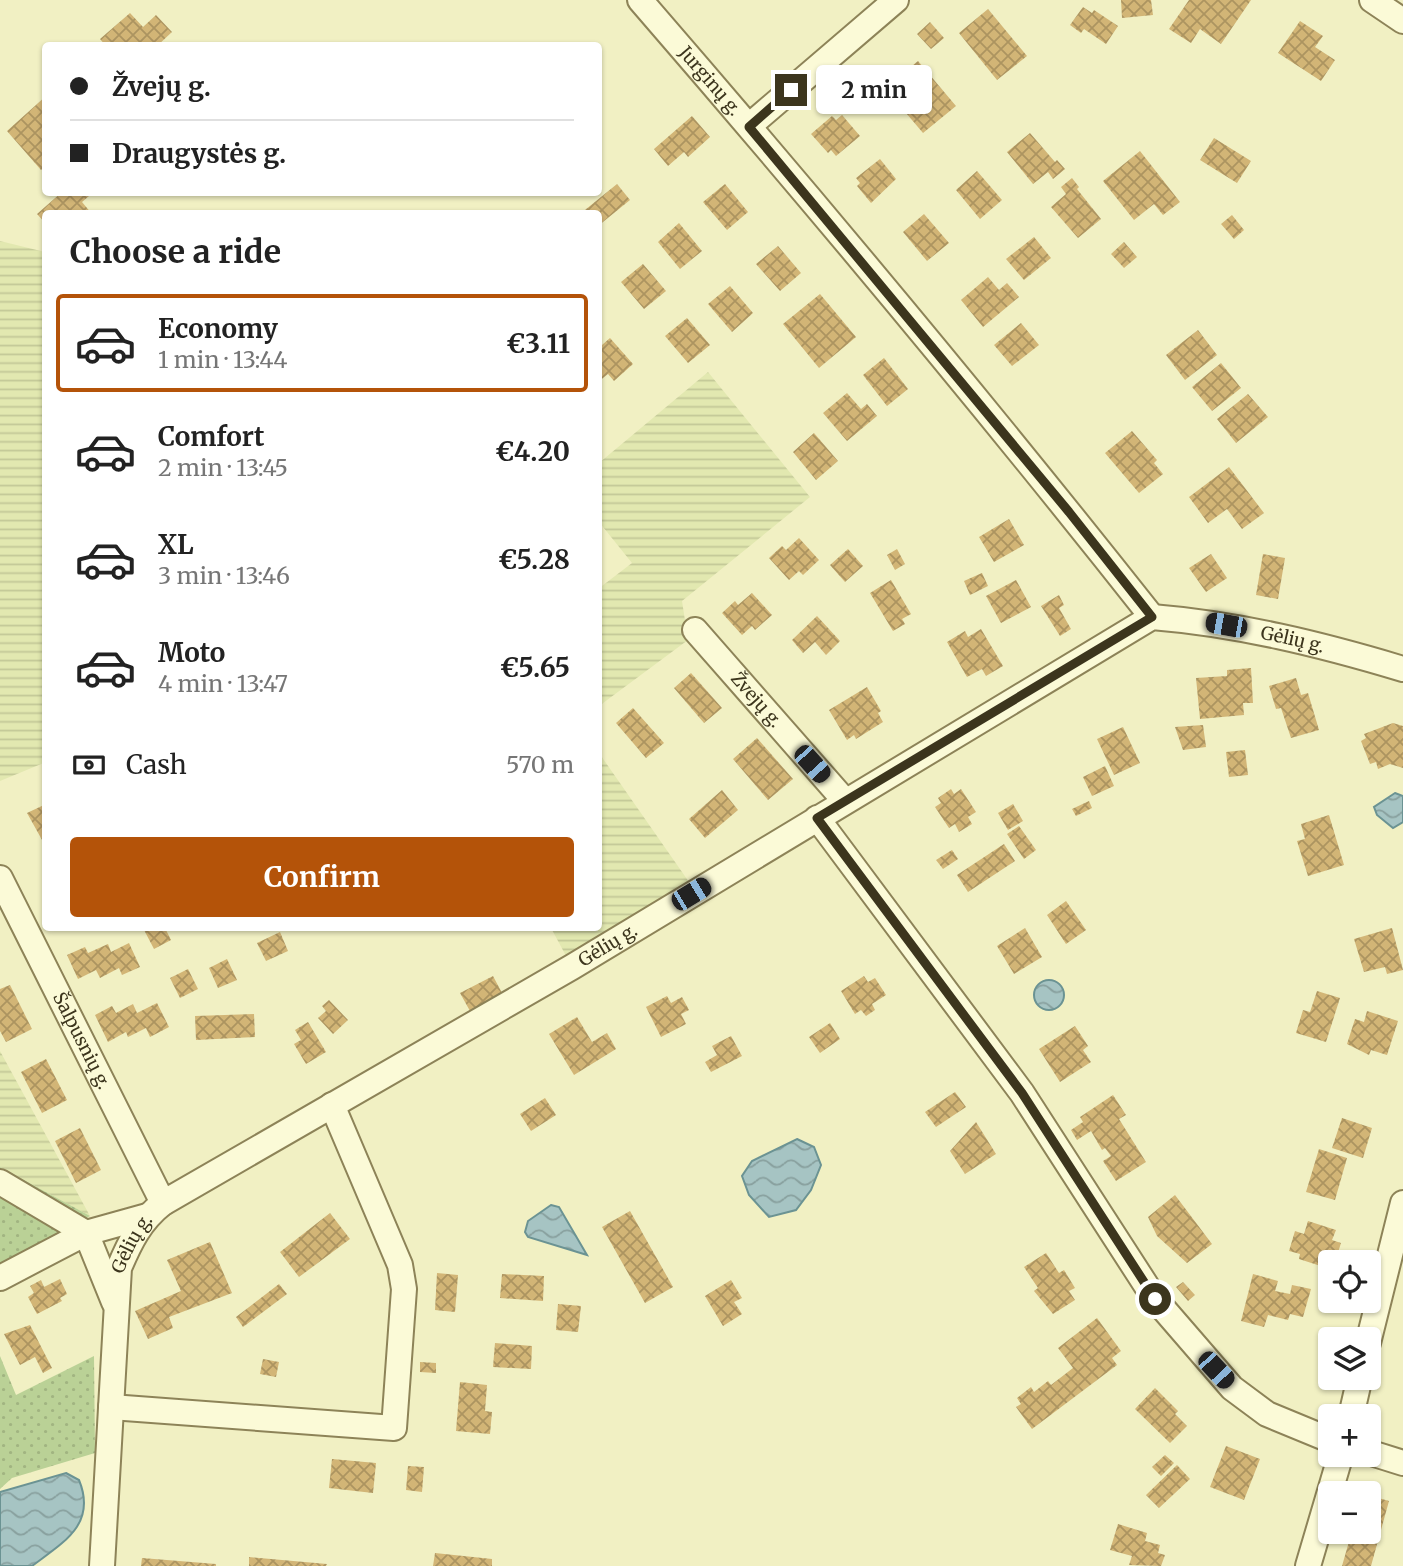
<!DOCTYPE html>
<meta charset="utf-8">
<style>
body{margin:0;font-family:Merriweather,serif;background:#f6f6f6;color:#222;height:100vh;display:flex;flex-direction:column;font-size:26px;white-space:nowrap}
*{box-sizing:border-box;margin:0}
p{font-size:23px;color:#767676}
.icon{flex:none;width:38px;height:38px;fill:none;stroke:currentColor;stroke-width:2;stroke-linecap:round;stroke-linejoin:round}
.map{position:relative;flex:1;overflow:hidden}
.panel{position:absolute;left:42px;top:210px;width:560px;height:721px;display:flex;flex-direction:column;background:#fff;border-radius:7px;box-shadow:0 2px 5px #0004}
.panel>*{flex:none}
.hud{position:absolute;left:42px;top:42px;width:560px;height:154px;border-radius:7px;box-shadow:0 2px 5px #0004;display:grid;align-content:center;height:154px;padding:0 28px;background:#fff}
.tools{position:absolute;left:1318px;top:1250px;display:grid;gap:14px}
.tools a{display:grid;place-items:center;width:63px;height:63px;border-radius:7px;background:#fff;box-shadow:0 2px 5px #0004;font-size:35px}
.end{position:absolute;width:32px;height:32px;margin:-16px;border:9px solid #3c351d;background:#fff;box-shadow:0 0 0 4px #fff}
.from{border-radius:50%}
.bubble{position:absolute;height:49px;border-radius:7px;background:#fff;box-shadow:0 2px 5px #0004;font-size:23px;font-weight:700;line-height:49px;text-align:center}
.car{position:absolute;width:21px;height:42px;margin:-21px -10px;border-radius:9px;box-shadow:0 0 5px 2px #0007;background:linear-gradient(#222 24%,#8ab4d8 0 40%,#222 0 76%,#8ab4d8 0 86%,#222 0)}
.hud b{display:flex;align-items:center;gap:24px;height:66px;font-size:26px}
.hud b+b{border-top:2px solid #e0e0e0}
.hud i{width:18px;height:18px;background:#222}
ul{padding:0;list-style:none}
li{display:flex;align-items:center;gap:21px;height:98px;margin:0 14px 10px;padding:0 14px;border:4px solid transparent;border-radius:7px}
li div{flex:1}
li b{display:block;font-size:26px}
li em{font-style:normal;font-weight:700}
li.active{border-color:#b45309}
li>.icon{width:63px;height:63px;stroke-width:1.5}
h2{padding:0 28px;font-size:32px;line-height:84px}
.pay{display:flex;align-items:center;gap:18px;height:77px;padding:0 28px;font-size:26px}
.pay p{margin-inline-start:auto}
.button{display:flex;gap:14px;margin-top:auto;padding:14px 28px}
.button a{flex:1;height:80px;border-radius:7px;background:#b45309;color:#fff;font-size:28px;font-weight:700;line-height:80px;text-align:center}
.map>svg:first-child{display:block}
.farmland{fill:url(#farmland-rules)}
.grass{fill:url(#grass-dots)}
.water{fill:url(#water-waves);stroke:#6b9393;stroke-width:2}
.building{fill:url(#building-cross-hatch)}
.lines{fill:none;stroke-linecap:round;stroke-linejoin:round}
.minor-casing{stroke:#8d8358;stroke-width:28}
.minor{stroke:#fbfad7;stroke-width:24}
.route{stroke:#3c351d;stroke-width:9}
.labels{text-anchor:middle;stroke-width:6;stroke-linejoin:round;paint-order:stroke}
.street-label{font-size:18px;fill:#3c351d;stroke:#f8f7d4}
</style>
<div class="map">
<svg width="1403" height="1566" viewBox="0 0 1403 1566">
<defs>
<pattern id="farmland-rules" width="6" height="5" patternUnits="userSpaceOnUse" patternTransform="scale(1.75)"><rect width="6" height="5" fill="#e2e8b0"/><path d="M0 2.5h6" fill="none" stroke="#c3c897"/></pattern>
<pattern id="grass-dots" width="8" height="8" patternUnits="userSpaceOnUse" patternTransform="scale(1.75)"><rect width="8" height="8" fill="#bad196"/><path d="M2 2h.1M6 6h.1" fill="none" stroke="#a1b481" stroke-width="1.8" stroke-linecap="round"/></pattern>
<pattern id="water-waves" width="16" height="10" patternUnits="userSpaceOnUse" patternTransform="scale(1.75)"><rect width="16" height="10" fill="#a6c4c3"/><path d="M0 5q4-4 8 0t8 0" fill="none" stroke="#88a09e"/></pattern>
<pattern id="building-cross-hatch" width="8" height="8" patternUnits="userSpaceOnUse" patternTransform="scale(1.75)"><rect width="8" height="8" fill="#d2b576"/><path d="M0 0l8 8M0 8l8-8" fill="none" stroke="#ac9460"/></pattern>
</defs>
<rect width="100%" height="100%" fill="#f1f0c3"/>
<path class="farmland" d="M 0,241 L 45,252 L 46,762 L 0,781 Z
M 708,372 L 810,497 L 682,601 L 688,640 L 599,706 L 598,589 L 632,563 L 599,522 L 599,463 Z
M 599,753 L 696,892 L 572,967 L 551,928 L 598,928 Z
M 0,1051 L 90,1216 L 0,1167 Z"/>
<path class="grass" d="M 0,1167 L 90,1216 L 0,1264 Z
M 0,1356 L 16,1395 L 94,1356 L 95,1453 L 12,1478 L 0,1489 Z"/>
<path class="water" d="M 1395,793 L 1403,796 L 1403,822 L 1393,828 L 1377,815 L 1374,807 Z
M1034 995a15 15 0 1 1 30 0a15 15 0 1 1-30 0Z
M 797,1139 L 814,1147 L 821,1165 L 811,1190 L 796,1210 L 769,1217 L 749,1195 L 742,1176 L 752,1161 Z
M 551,1205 L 559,1207 L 587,1255 L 528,1237 L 525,1232 L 528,1221 Z
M 66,1473 L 79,1480 C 97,1524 64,1542 32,1566 L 0,1566 L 0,1492 Z"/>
<path class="building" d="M 1121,0 L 1151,0 L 1153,15 L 1122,18 Z
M 1189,0 L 1251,0 L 1221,44 L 1200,29 L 1191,43 L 1169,29 Z
M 1083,7 L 1092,13 L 1094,10 L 1118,26 L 1106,44 L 1084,29 L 1081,33 L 1070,25 Z
M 988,9 L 1027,56 L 997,80 L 959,33 Z
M 130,13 L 143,27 L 156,15 L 172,32 L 157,46 L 106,46 L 100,39 Z
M 1300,21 L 1323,36 L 1315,47 L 1335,60 L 1321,81 L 1278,53 Z
M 930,22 L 944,38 L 931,49 L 917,34 Z
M 918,61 L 956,106 L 923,133 L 895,100 L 911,87 L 901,75 Z
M 46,96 L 46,166 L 41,170 L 7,131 Z
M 842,115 L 860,136 L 836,156 L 831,150 L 828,153 L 811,134 L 832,116 L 836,120 Z
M 692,116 L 710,137 L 688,157 L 684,152 L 668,166 L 654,149 Z
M 1030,133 L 1055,162 L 1057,160 L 1065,169 L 1053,179 L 1048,172 L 1033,184 L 1007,152 Z
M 1214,138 L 1251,161 L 1237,183 L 1200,160 Z
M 1140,151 L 1180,202 L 1163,215 L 1154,204 L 1134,220 L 1103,181 Z
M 880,159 L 896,179 L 871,203 L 857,186 L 860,183 L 856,178 Z
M 977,171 L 1002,200 L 980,219 L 956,190 Z
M 1072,178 L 1079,187 L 1077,189 L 1101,219 L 1078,238 L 1051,207 L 1066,194 L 1061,187 Z
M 617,184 L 630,200 L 598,226 L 598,214 L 580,214 Z
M 725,184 L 748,212 L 727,230 L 703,202 Z
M 62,192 L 86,192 L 89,196 L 82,202 L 92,214 L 46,214 L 46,224 L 37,214 Z
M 924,214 L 949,243 L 927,261 L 903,232 Z
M 1232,215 L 1244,230 L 1234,239 L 1221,224 Z
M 679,223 L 702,251 L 680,269 L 658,242 Z
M 1034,237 L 1051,258 L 1024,280 L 1006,259 Z
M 1124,242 L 1137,257 L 1124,268 L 1111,254 Z
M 778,246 L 801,273 L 780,291 L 756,264 Z
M 643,264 L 666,291 L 644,309 L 621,282 Z
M 988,277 L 999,290 L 1007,283 L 1019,297 L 983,327 L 961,300 Z
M 730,286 L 753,313 L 732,332 L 708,304 Z
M 820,294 L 856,337 L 819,368 L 783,324 Z
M 687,318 L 710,345 L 688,363 L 665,336 Z
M 1021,323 L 1039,345 L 1012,366 L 994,345 Z
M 1198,330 L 1217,355 L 1185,380 L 1166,355 Z
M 610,338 L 633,364 L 614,381 L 608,374 L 598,382 L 598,341 L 602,345 Z
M 884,358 L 908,389 L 887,406 L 863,375 Z
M 1221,363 L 1241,388 L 1212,411 L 1192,387 Z
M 847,393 L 861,409 L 867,404 L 877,416 L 847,441 L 823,413 Z
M 1248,394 L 1268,417 L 1236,443 L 1217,419 Z
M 1132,431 L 1157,460 L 1154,463 L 1163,474 L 1139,493 L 1105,453 Z
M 814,433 L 838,461 L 816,480 L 793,452 Z
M 1229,467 L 1264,513 L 1242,529 L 1227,509 L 1208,523 L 1189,497 Z
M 1009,519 L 1024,545 L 994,562 L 979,537 Z
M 799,538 L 819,560 L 803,575 L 799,571 L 789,580 L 769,558 L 782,546 L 786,550 Z
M 848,549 L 863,566 L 845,582 L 830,565 Z
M 897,549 L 905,564 L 895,570 L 887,555 Z
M 1211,554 L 1227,578 L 1206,592 L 1189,568 Z
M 1263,554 L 1285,558 L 1278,599 L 1256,595 Z
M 982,573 L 988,586 L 970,595 L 964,581 Z
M 891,580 L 911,614 L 902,619 L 905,624 L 893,631 L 870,593 Z
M 1016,580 L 1031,607 L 1001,623 L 986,596 Z
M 752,593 L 772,615 L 755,630 L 752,626 L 742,635 L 722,613 L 735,601 L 738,605 Z
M 1059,595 L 1064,605 L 1059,608 L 1071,629 L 1060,636 L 1041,606 Z
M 817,616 L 840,641 L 826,655 L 815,642 L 803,653 L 792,640 Z
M 981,629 L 1003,666 L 986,676 L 982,669 L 967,677 L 947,642 L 965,631 L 968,637 Z
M 1251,668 L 1253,703 L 1243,703 L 1244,715 L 1200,719 L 1196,678 L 1227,676 L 1227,670 Z
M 691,673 L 722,708 L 704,723 L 674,688 Z
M 1296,678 L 1301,695 L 1308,693 L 1319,730 L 1291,738 L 1281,708 L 1276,709 L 1269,686 Z
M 867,687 L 881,711 L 878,713 L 883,722 L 856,739 L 854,735 L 847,740 L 829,710 Z
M 633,708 L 664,743 L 646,758 L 616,723 Z
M 1393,723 L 1403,726 L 1403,768 L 1390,764 L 1378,769 L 1376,762 L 1370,764 L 1361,741 L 1366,738 L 1364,734 Z
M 1203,725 L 1206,747 L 1183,750 L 1175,727 Z
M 1123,727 L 1140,763 L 1114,775 L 1097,739 Z
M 757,738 L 793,779 L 768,800 L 733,759 Z
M 1245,750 L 1248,775 L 1229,777 L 1226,752 Z
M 1105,766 L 1114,786 L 1092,796 L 1083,777 Z
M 951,789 L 954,794 L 961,789 L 976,812 L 968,817 L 972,824 L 959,832 L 955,824 L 949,828 L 935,807 L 941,803 L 938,798 Z
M 722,790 L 738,810 L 705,838 L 689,819 Z
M 1089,801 L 1092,808 L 1076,816 L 1072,809 Z
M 46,804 L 46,847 L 27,813 Z
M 1013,804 L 1023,821 L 1008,830 L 998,813 Z
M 1329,815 L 1344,865 L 1308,876 L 1297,841 L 1305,839 L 1301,824 Z
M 1019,826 L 1036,850 L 1024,859 L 1007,834 Z
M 1004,844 L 1015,861 L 968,892 L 957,875 Z
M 952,850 L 958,859 L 943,869 L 936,860 Z
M 1066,901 L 1086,930 L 1066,944 L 1047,915 Z
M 143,928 L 165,928 L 171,940 L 154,949 Z
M 1025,928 L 1042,957 L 1014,974 L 997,946 Z
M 1392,928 L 1403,970 L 1387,974 L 1385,967 L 1364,972 L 1354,939 Z
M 280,932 L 288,951 L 266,961 L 257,943 Z
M 129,943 L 140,967 L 122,975 L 119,968 L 100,978 L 96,970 L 78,979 L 67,955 L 85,947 L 88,953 L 108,944 L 111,952 Z
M 227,959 L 237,980 L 218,988 L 209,968 Z
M 188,969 L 198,989 L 180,998 L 170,978 Z
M 493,976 L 502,993 L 470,1011 L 460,993 Z
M 864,976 L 868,982 L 875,978 L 886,995 L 872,1004 L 875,1010 L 866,1016 L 861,1010 L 855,1014 L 841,991 Z
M 10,985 L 32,1029 L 6,1042 L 0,1031 L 0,989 Z
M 1317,991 L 1340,998 L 1326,1042 L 1296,1033 L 1303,1010 L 1310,1012 Z
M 667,996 L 671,1003 L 682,997 L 689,1010 L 681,1014 L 686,1024 L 661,1037 L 646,1007 Z
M 329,1000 L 348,1020 L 333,1034 L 318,1018 L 326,1011 L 322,1006 Z
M 157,1003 L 169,1027 L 150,1037 L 146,1028 L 128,1037 L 126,1032 L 108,1042 L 95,1015 L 112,1006 L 116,1013 L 133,1004 L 137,1013 Z
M 1367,1011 L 1398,1021 L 1387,1055 L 1371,1050 L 1369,1055 L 1347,1044 L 1355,1019 L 1364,1022 Z
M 254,1014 L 255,1037 L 196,1040 L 195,1016 Z
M 577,1017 L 592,1042 L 607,1033 L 616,1049 L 574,1075 L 549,1034 Z
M 308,1022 L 326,1052 L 306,1064 L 294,1044 L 301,1040 L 295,1030 Z
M 830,1023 L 840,1039 L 820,1053 L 809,1037 Z
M 1075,1026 L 1088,1046 L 1083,1050 L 1091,1062 L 1060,1082 L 1039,1049 Z
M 731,1036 L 742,1056 L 711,1072 L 705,1062 L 717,1055 L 712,1046 Z
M 46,1059 L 67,1100 L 42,1113 L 21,1072 Z
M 955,1092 L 966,1107 L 936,1127 L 925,1112 Z
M 1113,1095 L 1126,1115 L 1119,1119 L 1146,1162 L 1116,1181 L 1103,1161 L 1111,1156 L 1105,1148 L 1102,1150 L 1091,1131 L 1077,1140 L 1071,1130 L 1083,1122 L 1080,1117 Z
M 545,1098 L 556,1115 L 531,1131 L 520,1114 Z
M 1342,1118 L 1372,1128 L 1363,1158 L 1332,1148 Z
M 976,1122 L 996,1154 L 965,1174 L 950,1151 Z
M 80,1128 L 101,1170 L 76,1183 L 55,1141 Z
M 1319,1149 L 1347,1158 L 1335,1200 L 1306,1192 Z
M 1175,1195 L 1212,1244 L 1187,1263 L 1157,1236 L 1148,1217 Z
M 630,1211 L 673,1287 L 645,1303 L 602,1227 Z
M 330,1213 L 350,1239 L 299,1277 L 280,1252 Z
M 1308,1221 L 1336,1230 L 1332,1240 L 1341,1243 L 1335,1262 L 1330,1262 L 1330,1269 L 1299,1259 L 1300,1254 L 1289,1251 L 1295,1231 L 1304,1234 Z
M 210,1242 L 232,1293 L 169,1317 L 173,1328 L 148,1339 L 135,1311 L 181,1291 L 167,1260 Z
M 1046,1253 L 1059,1273 L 1064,1270 L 1075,1288 L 1069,1291 L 1075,1300 L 1053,1314 L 1034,1291 L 1038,1288 L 1024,1267 Z
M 437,1273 L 458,1275 L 455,1312 L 435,1310 Z
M 502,1274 L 544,1276 L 543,1301 L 500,1298 Z
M 1253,1274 L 1278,1281 L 1275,1291 L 1290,1294 L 1292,1285 L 1311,1289 L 1303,1317 L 1290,1314 L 1288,1320 L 1268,1315 L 1264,1327 L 1241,1321 Z
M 60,1279 L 67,1294 L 60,1298 L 62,1301 L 37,1314 L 28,1297 L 34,1293 L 30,1286 L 41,1280 L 44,1287 Z
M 731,1280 L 742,1298 L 734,1302 L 742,1314 L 723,1326 L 705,1296 Z
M 1183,1282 L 1195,1295 L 1188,1301 L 1176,1287 Z
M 279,1284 L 287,1294 L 243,1327 L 236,1317 Z
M 558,1304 L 581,1306 L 578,1332 L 556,1330 Z
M 1097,1318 L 1121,1351 L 1112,1358 L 1117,1365 L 1032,1429 L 1016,1407 L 1021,1404 L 1017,1398 L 1031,1387 L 1034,1392 L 1048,1381 L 1051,1385 L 1073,1368 L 1058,1348 Z
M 30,1325 L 52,1368 L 43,1373 L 35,1357 L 20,1365 L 4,1334 Z
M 495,1343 L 532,1346 L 531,1369 L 493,1367 Z
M 263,1359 L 279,1362 L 276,1377 L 260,1374 Z
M 420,1362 L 436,1363 L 436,1373 L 420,1372 Z
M 460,1382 L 487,1385 L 485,1411 L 492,1412 L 490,1434 L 456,1431 Z
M 1155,1388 L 1178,1411 L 1175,1414 L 1187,1426 L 1170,1443 L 1135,1409 Z
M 1226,1446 L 1260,1459 L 1244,1500 L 1210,1487 Z
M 1165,1455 L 1174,1463 L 1161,1476 L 1152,1467 Z
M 332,1459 L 376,1463 L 373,1493 L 329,1488 Z
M 1177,1465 L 1190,1479 L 1159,1508 L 1146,1495 Z
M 408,1466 L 424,1467 L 422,1492 L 406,1490 Z
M 1368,1495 L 1389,1501 L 1371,1566 L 1342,1566 L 1352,1531 L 1368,1531 Z
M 1118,1524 L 1147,1533 L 1145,1541 L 1160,1545 L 1158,1553 L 1165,1555 L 1161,1566 L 1129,1565 L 1132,1556 L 1110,1550 Z
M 435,1553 L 492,1559 L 492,1566 L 433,1566 Z
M 249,1557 L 327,1564 L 326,1566 L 249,1566 Z
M 142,1558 L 216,1564 L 216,1566 L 141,1566 Z"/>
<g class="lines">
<defs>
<g id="minor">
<path id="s1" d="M 640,0 C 815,202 986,407 1152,617"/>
<path d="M 1372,0 L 1403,21"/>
<path d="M 749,126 L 896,0"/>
<path id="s2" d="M 695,630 L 845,801"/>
<path d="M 817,818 L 1022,1093 L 1155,1299 L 1232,1388 L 1267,1414 L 1330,1440"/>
<path id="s3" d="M 0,878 L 163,1203"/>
<path d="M 0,1182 L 86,1233 L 114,1302"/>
<path d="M 0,1278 L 86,1233 L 147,1216"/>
<path d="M 1368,1343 L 1403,1203"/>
<path d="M 111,1407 L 394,1428 L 404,1289 L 400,1265 L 332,1105"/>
<path d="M 1351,1416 L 1360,1377"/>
<path d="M 1368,1452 L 1403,1463"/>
<path id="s4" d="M 102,1566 L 119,1268 C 130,1242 140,1221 163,1203 L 572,967 L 1152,617 C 1238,624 1320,644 1403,669"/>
<path d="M 1308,1566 L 1341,1454"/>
</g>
</defs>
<use href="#minor" class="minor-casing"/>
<use href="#minor" class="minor"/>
</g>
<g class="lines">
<path class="route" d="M 791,90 L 749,127 L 1069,512 L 1152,617 L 817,818 L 1022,1093 L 1155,1299"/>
</g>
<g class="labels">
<g class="street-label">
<text dy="6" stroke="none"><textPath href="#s1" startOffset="107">Jurginų g.</textPath></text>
<text dy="6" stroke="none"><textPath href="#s4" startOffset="1670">Gėlių g.</textPath></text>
<text dy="6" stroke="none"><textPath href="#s2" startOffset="93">Žvejų g.</textPath></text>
<text dy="6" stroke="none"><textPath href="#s4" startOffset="892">Gėlių g.</textPath></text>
<text dy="6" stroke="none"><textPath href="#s3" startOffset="182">Šalpusnių g.</textPath></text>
<text dy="6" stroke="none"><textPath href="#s4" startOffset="326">Gėlių g.</textPath></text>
</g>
</g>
</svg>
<div class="tools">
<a><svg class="icon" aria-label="locate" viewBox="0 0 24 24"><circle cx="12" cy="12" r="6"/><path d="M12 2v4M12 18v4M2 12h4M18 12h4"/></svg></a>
<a><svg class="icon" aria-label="layers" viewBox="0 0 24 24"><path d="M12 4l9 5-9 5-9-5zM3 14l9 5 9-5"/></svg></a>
<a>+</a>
<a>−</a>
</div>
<i class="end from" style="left:1155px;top:1299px"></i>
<i class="end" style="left:791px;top:90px"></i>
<div class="bubble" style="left:816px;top:65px;width:116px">2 min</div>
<i class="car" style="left:1226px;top:625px;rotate:280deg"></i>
<i class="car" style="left:812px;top:764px;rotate:138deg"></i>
<i class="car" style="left:691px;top:894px;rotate:59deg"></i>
<i class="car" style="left:1216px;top:1370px;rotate:137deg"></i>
<div class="hud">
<b><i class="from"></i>Žvejų g.</b>
<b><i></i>Draugystės g.</b>
</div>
<section class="panel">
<h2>Choose a ride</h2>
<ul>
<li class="active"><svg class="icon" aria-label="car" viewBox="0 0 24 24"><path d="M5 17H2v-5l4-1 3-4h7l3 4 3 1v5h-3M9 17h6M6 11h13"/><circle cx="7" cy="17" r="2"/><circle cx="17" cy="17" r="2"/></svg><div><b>Economy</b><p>1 min · 13:44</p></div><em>€3.11</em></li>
<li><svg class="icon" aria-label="car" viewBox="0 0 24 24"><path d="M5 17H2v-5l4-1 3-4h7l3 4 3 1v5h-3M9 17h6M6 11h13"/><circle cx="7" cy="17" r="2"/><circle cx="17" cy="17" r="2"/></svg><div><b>Comfort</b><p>2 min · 13:45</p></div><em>€4.20</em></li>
<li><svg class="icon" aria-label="car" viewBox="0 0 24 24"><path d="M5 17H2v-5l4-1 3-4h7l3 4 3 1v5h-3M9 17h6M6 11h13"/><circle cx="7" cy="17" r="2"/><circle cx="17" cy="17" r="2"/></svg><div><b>XL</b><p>3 min · 13:46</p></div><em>€5.28</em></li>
<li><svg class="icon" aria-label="car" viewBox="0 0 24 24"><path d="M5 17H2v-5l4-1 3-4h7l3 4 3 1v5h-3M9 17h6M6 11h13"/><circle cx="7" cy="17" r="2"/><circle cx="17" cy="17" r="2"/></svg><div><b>Moto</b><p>4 min · 13:47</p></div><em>€5.65</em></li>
</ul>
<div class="pay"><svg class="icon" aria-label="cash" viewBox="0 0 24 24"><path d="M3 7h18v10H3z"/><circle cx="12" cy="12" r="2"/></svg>Cash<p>570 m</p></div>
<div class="button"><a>Confirm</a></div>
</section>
</div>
